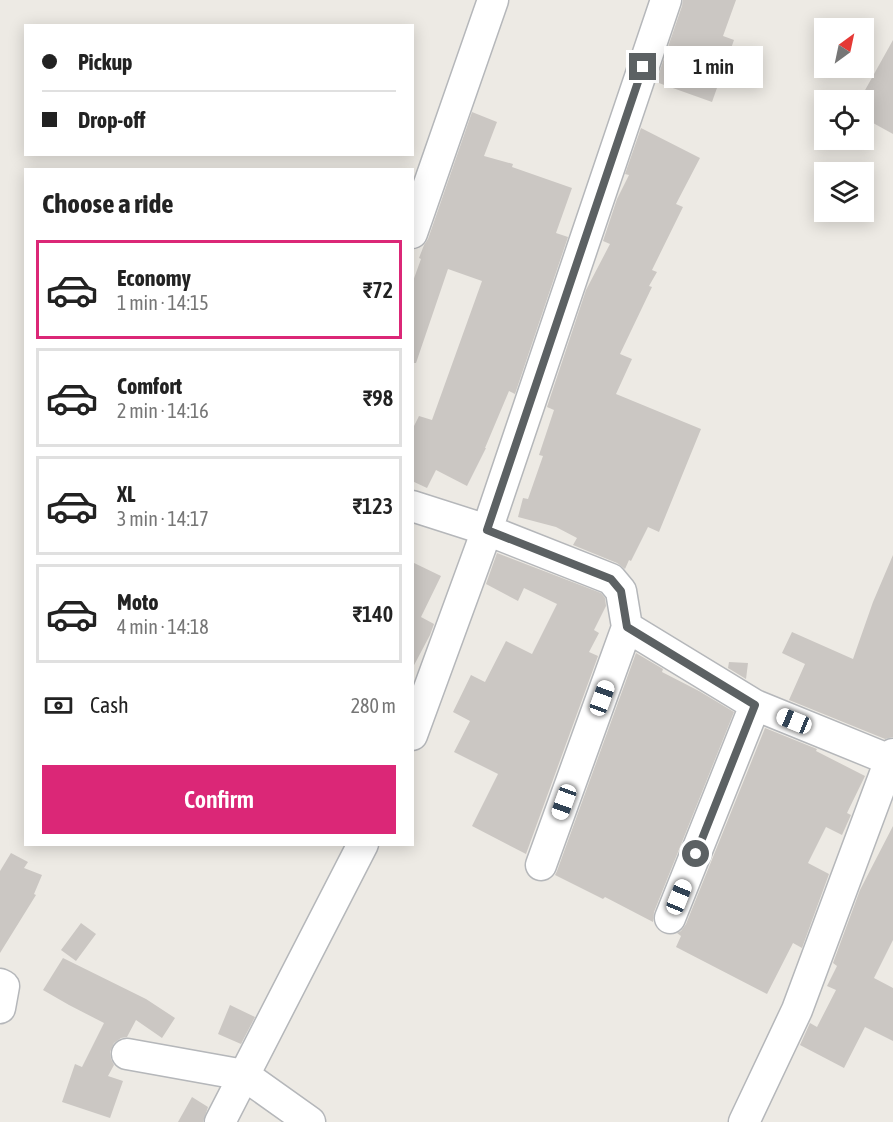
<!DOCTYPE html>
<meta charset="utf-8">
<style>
body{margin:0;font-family:"Asap Condensed",sans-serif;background:#f6f6f6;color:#222;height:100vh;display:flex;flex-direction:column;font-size:22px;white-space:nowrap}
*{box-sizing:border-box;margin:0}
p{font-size:20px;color:#767676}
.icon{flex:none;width:33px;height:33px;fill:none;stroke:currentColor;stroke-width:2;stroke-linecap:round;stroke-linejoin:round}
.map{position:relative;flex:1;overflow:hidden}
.details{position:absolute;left:24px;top:168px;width:390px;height:678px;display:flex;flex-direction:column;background:#fff;border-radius:0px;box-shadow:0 3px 15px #0003}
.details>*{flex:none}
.banner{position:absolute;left:24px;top:24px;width:390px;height:132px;border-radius:0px;box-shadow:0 3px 15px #0003;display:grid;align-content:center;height:132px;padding:0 18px;background:#fff}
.needle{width:39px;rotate:33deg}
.fabs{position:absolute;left:814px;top:18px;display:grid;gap:12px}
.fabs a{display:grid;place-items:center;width:60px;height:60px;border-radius:0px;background:#fff;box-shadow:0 3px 15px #0003;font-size:30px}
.end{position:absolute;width:27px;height:27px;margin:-14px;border:8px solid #5c6163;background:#fff;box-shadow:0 0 0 3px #fff}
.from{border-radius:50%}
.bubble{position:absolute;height:42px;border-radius:0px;background:#fff;box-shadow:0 3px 15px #0003;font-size:20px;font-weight:600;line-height:42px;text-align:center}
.car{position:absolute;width:18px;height:36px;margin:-18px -9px;border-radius:8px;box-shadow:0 0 4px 2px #0007;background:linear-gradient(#fff 24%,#345 0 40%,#fff 0 76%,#345 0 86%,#fff 0)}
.banner b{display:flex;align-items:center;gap:21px;height:57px;font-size:22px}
.banner b+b{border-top:2px solid #e0e0e0}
.banner i{width:15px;height:15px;background:#222}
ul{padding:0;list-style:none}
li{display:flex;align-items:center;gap:18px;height:99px;margin:0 12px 9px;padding:0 6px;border:3px solid #e0e0e0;border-radius:0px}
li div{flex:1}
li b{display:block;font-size:22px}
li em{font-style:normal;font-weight:600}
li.on{border-color:#db2777}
li>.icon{width:54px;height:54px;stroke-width:1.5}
h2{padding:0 18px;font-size:27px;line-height:72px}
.pay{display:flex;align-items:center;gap:15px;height:66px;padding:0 18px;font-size:22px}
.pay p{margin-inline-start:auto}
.action{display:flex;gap:12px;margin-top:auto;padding:12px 18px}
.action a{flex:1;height:69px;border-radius:0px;background:#db2777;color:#fff;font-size:24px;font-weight:600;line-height:69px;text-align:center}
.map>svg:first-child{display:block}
.building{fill:#cbc7c3}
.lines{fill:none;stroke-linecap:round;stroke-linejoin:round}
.minor-casing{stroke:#b5b7ba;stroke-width:33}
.minor{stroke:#fff;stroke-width:30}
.route{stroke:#5c6163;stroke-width:8}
</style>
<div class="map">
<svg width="893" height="1122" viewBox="0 0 893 1122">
<rect width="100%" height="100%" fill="#edeae4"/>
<path class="building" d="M 683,0 L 736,0 L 723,36 L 734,40 L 712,102 L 656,82 L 682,6 Z
M 893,40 L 893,134 L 864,118 L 864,92 Z
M 472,112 L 497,122 L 484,156 L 513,164 L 512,167 L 572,188 L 556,233 L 568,237 L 515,394 L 509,391 L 485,448 L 486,448 L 467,486 L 436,470 L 427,488 L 412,481 L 412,430 L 419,416 L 432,420 L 482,281 L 448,269 L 416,363 L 412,363 L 412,284 L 421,259 L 419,258 L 424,245 L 428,239 Z
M 641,128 L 700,158 L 676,204 L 683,207 L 652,270 L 657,272 L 649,286 L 652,287 L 620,354 L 632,359 L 616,394 L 701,429 L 659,532 L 648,527 L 631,561 L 629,560 L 625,569 L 617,563 L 573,545 L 577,538 L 556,527 L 518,517 L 523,498 L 528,499 L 543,456 L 539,455 L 554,410 L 547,407 L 586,290 L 610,244 L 603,241 L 617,199 L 629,175 L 625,174 Z
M 497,553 L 601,593 L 605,598 L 606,606 L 594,630 L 599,633 L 589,652 L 598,656 L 526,854 L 472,826 L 498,774 L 454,752 L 470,721 L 453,712 L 471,675 L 485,682 L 506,641 L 532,654 L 557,604 L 524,588 L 518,601 L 486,584 Z
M 893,555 L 893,737 L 885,739 L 789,700 L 805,664 L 782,653 L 792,632 L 853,659 L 873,602 Z
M 412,562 L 441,576 L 421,617 L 434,624 L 430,635 L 412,669 Z
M 636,653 L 663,669 L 662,672 L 699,691 L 734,712 L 654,912 L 653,922 L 605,897 L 603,899 L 555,875 L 557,871 Z
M 729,662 L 748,663 L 746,679 L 728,668 Z
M 765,728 L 817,749 L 816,751 L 865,776 L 847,813 L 851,815 L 842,835 L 826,827 L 808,863 L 829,874 L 802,948 L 793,943 L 767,994 L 676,947 L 681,936 L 677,933 L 681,931 L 686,924 Z
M 893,826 L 893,940 L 874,978 L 893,988 L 893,1041 L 865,1027 L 844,1068 L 800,1045 L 810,1023 L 817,1027 L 836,990 L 827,986 L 837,966 L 833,963 L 860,890 Z
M 11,853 L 28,862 L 24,868 L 42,875 L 34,894 L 36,895 L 0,953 L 0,871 Z
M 81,923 L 96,934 L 76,961 L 61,950 Z
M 63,958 L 146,999 L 175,1018 L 162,1038 L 136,1020 L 127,1037 L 121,1038 L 114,1043 L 110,1052 L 111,1059 L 114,1065 L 108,1076 L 123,1081 L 110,1118 L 62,1102 L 75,1064 L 82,1067 L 104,1023 L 69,1005 L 43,990 Z
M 230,1005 L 255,1017 L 241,1044 L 218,1034 Z
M 192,1097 L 208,1107 L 203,1122 L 178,1122 Z"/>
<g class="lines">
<defs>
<path id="minor" d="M 412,233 L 493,0
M 412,506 L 487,530 L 611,579 L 621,591 L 627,627 L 541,865
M 627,627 L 755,705
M 412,735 L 487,530 L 666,0
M 670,918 L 755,705 L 890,760 L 893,754
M 0,984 L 4,986 L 0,1008
M 127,1054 L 244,1075 L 310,1122
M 220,1122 L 363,844
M 744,1122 L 797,1010 L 890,760 L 893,762"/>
</defs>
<use href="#minor" class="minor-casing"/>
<use href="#minor" class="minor"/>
</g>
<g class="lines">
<path class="route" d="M 643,67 L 487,530 L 611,579 L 621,591 L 627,627 L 755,705 L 696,854"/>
</g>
</svg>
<div class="fabs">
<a><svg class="needle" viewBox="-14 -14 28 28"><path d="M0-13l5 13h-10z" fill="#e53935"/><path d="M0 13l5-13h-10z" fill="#767676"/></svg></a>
<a><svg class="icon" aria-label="locate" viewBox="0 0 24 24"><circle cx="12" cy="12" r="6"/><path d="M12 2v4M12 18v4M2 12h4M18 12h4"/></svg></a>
<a><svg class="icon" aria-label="layers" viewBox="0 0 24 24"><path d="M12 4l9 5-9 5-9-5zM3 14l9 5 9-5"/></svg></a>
</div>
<i class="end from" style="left:696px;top:854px"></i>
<i class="end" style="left:643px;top:67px"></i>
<div class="bubble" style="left:664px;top:46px;width:99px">1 min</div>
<i class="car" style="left:602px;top:698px;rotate:20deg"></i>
<i class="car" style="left:794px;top:721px;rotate:292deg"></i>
<i class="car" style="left:564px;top:802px;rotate:200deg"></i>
<i class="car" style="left:679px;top:897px;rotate:22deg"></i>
<div class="banner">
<b><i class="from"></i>Pickup</b>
<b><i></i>Drop-off</b>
</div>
<section class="details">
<h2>Choose a ride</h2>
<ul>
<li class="on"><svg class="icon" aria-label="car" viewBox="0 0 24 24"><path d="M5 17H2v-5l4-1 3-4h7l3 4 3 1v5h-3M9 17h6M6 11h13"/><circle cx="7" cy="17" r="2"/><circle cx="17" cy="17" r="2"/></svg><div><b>Economy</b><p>1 min · 14:15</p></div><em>₹72</em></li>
<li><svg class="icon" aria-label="car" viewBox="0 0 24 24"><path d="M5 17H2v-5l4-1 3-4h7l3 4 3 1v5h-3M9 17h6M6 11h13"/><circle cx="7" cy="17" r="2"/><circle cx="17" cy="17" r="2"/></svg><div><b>Comfort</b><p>2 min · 14:16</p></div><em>₹98</em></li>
<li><svg class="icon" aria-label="car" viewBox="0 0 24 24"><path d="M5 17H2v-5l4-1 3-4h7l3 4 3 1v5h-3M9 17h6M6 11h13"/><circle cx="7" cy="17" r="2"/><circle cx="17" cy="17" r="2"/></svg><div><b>XL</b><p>3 min · 14:17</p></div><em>₹123</em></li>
<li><svg class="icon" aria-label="car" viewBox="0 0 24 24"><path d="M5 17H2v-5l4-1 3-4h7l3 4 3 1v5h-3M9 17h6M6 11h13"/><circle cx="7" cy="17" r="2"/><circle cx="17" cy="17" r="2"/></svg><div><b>Moto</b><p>4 min · 14:18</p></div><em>₹140</em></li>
</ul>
<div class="pay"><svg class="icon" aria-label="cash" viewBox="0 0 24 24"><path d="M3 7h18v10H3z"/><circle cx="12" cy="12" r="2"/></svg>Cash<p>280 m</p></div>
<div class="action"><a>Confirm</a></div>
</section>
</div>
